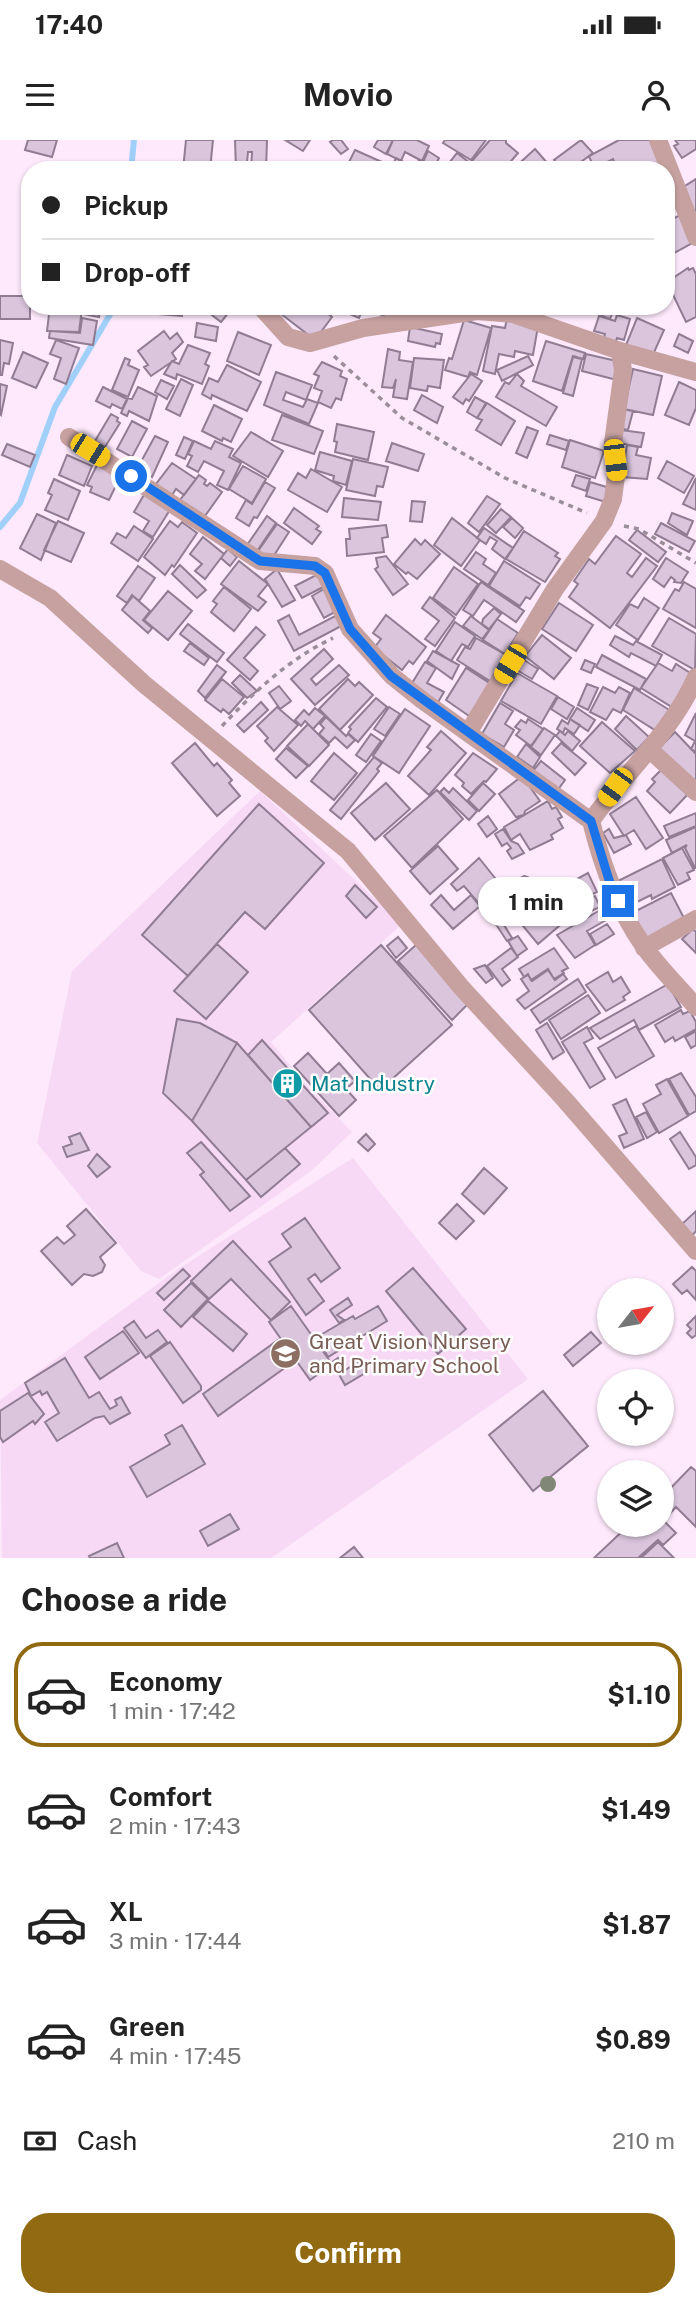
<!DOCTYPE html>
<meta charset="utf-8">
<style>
body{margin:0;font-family:"Public Sans",sans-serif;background:#f2f2f2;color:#222;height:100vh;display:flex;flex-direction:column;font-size:26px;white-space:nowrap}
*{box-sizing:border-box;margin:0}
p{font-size:23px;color:#767676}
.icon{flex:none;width:38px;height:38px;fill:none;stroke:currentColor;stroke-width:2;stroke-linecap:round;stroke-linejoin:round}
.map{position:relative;height:1418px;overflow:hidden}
.side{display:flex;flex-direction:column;background:#fff;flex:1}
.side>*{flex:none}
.banner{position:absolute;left:21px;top:21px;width:654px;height:154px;border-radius:28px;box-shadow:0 2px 5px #0004;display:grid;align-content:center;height:154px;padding:0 21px;background:#fff}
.needle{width:46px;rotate:59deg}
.controls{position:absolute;left:597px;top:1138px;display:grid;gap:14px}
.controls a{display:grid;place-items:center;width:77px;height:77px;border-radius:50%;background:#fff;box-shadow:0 2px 5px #0004;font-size:35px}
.end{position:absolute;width:32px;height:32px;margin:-16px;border:9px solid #1a73e8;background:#fff;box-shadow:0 0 0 4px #fff}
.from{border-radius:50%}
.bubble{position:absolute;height:49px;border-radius:24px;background:#fff;box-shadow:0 2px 5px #0004;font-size:23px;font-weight:700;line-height:49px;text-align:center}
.car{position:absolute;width:21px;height:42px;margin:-21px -10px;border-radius:9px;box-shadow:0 0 5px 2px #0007;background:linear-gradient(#f5c518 24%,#345 0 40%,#f5c518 0 76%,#345 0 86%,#f5c518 0)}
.banner b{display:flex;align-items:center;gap:24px;height:66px;font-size:26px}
.banner b+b{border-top:2px solid #e0e0e0}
.banner i{width:18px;height:18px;background:#222}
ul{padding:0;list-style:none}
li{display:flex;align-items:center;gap:21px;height:105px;margin:0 14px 10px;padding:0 7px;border:4px solid transparent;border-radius:28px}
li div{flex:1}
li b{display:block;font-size:26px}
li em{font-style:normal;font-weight:700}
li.selected{border-color:#916a11}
li>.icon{width:63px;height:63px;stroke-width:1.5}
h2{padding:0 21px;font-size:32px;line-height:84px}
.pay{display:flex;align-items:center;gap:18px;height:77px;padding:0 21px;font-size:26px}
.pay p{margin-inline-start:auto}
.action{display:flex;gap:14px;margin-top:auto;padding:14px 21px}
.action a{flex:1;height:80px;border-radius:28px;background:#916a11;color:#fff;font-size:28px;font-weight:700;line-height:80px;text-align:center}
.status{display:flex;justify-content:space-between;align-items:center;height:49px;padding:0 35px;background:#fff;direction:ltr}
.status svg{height:19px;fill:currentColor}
header{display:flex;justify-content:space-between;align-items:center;height:91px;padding:0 21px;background:#fff;font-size:32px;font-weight:700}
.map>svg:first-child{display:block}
.built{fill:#f8d9f5}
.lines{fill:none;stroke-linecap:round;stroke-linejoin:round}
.stream{stroke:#a0d0fa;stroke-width:6}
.building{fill:#dac5dd;stroke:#907c93;stroke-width:2}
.path{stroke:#9c8d9a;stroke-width:3.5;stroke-dasharray:5 5;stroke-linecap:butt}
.street{stroke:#c6a1a0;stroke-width:18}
.tree{fill:#818777}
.route{stroke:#1a73e8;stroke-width:9}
.labels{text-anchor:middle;stroke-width:5;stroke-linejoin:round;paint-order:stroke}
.culture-label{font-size:21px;fill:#0d838f;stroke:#fdfdfd;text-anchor:start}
.education-label{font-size:21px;fill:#785e54;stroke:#fdfdfd;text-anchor:start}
</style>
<div class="status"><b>17:40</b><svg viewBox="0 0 49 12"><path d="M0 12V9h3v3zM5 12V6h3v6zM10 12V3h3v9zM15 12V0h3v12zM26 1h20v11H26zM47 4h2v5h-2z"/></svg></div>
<header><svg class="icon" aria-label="menu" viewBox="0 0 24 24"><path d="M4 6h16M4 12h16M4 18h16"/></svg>Movio<svg class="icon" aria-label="person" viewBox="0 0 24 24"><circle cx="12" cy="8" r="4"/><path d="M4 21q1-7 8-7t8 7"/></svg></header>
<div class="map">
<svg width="696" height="1418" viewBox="0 0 696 1418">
<rect width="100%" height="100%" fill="#fde9fb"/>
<path class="built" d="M 260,651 L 402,784 L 271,902 L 308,947 L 352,992 L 311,1031 L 159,1139 L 141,1131 L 37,1003 L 72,831 Z
M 353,1018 L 528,1239 L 271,1418 L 2,1418 L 0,1260 L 178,1129 Z"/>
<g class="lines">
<path class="stream" d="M 131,30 L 134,0
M 0,387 L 20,363 L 55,267 L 115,166"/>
</g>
<path class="building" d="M 28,0 L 57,0 L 52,17 L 25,10 Z
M 186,0 L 213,0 L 210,30 L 183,30 Z
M 235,0 L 267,0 L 266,30 L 251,30 L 252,12 L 248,12 L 247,23 L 242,23 L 242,30 L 236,30 Z
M 285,0 L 310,0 L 303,11 Z
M 333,0 L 341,0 L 348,9 L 341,14 L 330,2 Z
M 378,0 L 393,0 L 386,14 L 374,7 Z
M 393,0 L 417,0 L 429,6 L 422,21 L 405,12 L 401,21 L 387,14 Z
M 445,0 L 486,0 L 471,20 L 443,3 Z
M 490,0 L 506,0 L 506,3 L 518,13 L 506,27 L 507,30 L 482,30 L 472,21 Z
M 581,0 L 593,13 L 570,30 L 563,24 L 560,27 L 554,20 Z
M 619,0 L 656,0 L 661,30 L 650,30 L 648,25 L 638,30 L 618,30 L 613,19 L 595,28 L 589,17 L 591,15 Z
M 675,0 L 696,0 L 696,9 L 682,18 L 674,6 L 678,4 Z
M 535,9 L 549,25 L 547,30 L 512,30 Z
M 355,10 L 382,22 L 378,30 L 345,30 Z
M 428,11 L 439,18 L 433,30 L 415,28 L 419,20 L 423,22 Z
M 457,13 L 479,30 L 449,30 L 446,27 Z
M 396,18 L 418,30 L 390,30 Z
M 696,39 L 696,74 L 680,49 Z
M 680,75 L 694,102 L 667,117 L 667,82 Z
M 688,128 L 689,130 L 693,128 L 696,134 L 696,177 L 686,182 L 667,142 Z
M 0,156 L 30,156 L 30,179 L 0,179 Z
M 50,166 L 82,169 L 79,192 L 47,191 Z
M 100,166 L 99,177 L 83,174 L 83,168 L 74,167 Z
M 160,166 L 183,166 L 182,176 L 159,174 Z
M 213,166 L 234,166 L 221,182 L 208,172 Z
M 278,166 L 319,166 L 332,177 L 315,200 L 276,170 Z
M 349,166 L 364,166 L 359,178 L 347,173 Z
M 370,166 L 403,166 L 397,181 L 369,170 Z
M 604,166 L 615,166 L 610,179 L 600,175 Z
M 617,175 L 630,179 L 624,200 L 617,198 L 615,204 L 603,201 L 605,194 L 594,191 L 599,176 L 615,181 Z
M 82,178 L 97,181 L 93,205 L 49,198 L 50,191 L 80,193 Z
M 507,178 L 538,186 L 533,215 L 515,211 L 514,217 L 499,214 L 495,234 L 483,231 L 492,186 L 505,188 Z
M 637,178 L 664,190 L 652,217 L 626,205 Z
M 464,180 L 491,188 L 477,235 L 470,232 L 468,237 L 445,230 L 449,218 L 452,219 Z
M 197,183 L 218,187 L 216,201 L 195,197 Z
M 410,187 L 442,194 L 440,204 L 436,203 L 435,207 L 408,201 Z
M 164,191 L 170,199 L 177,193 L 183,202 L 172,213 L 176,219 L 151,236 L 144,227 L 148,225 L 138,211 Z
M 238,192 L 271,205 L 259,235 L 227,221 Z
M 679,194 L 693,201 L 688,213 L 674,206 Z
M 0,200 L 13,203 L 9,224 L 4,223 L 2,235 L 0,235 Z
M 56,200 L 79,208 L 66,244 L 54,239 L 61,218 L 50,214 Z
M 546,201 L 585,213 L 583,219 L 573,216 L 562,251 L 533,241 Z
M 188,205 L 210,213 L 205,224 L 209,226 L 202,244 L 177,234 L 176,239 L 164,234 L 172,221 L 179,224 Z
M 388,209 L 400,212 L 399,220 L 413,222 L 407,259 L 393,257 L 396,239 L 393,248 L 382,247 Z
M 23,212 L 48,223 L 36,248 L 12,238 Z
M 586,214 L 621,222 L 617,240 L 582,231 Z
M 528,216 L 533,225 L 502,241 L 497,230 Z
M 573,217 L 582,219 L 573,256 L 563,253 Z
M 125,218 L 130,220 L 128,225 L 139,230 L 128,257 L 112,250 Z
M 414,218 L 444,220 L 440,248 L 428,246 L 427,251 L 410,248 Z
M 322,222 L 342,231 L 340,236 L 347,239 L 341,260 L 336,258 L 331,268 L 318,262 L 322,251 L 314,248 L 319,236 L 314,234 Z
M 227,225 L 261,242 L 247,271 L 212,255 L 211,259 L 202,254 L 209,238 L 218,242 Z
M 633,229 L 662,236 L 653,275 L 624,269 Z
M 276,232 L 312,245 L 306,260 L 286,252 L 283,260 L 303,267 L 307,259 L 318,263 L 309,284 L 264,265 Z
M 471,234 L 482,241 L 469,261 L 466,259 L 463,264 L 453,257 Z
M 517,234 L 524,241 L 521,246 L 557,267 L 546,286 L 496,257 L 505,242 L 509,244 Z
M 181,239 L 193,245 L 180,276 L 166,269 Z
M 161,240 L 174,246 L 167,259 L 155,252 Z
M 679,242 L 696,250 L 696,268 L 689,285 L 665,275 Z
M 0,244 L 7,246 L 1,275 L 0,274 Z
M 103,247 L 127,259 L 122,269 L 112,264 L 110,268 L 96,261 Z
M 138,247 L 157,256 L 149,281 L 129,271 L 127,276 L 121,273 L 128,258 L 132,259 Z
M 422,255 L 443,267 L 437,283 L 414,270 Z
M 475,257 L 486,263 L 477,278 L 467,272 Z
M 487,263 L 515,281 L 501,305 L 476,290 L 482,280 L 477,278 Z
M 214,265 L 242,279 L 231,302 L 223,298 L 222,301 L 202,291 Z
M 621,269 L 633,271 L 628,290 L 618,288 Z
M 111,274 L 118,278 L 117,281 L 120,283 L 105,307 L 95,301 Z
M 282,275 L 323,291 L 314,314 L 272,300 Z
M 132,281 L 147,289 L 132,317 L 117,309 Z
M 337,284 L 374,292 L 368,320 L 335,312 L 337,302 L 334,301 Z
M 527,287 L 538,291 L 527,318 L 516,313 Z
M 621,290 L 644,293 L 641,307 L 619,303 Z
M 251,292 L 283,311 L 268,337 L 233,316 Z
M 550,295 L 569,301 L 566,310 L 547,304 Z
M 155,296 L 168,302 L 152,337 L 137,329 Z
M 184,297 L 193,301 L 185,319 L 176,315 Z
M 570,300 L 604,311 L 595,338 L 562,327 Z
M 194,301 L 211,309 L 215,301 L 233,309 L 229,317 L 241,323 L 228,350 L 217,345 L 224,331 L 204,321 L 198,332 L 187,326 L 192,316 L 188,314 Z
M 392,303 L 424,314 L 418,331 L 386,321 Z
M 7,304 L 35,315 L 30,327 L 2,315 Z
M 627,305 L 638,307 L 636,315 L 651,318 L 647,339 L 622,337 Z
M 320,312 L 352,321 L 346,345 L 333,341 L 334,336 L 315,330 Z
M 67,315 L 92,326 L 84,346 L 59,335 Z
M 353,319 L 388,327 L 383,347 L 377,346 L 375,356 L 346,350 Z
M 667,321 L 694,336 L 684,353 L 658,338 Z
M 98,323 L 121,335 L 109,360 L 90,352 L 92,347 L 87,345 Z
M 172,323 L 196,339 L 184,355 L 176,349 L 172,355 L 156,344 Z
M 243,326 L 266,339 L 252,363 L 229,349 Z
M 311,329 L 342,347 L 327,372 L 288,350 L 298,333 L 306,338 Z
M 199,335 L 206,340 L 204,344 L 207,346 L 210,343 L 222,352 L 205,376 L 180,360 Z
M 576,335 L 590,339 L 586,351 L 572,346 Z
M 696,338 L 696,370 L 683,364 Z
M 54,339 L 80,351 L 68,380 L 45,370 L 52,355 L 48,353 Z
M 265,342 L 275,348 L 257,378 L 254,377 L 249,386 L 236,378 L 246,360 L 252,364 Z
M 590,342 L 613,349 L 609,363 L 586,356 Z
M 145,353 L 173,365 L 153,397 L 143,391 L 149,381 L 134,372 Z
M 487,356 L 500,364 L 479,392 L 468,383 Z
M 344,358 L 381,362 L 378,380 L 342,377 Z
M 412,361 L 425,362 L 422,382 L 410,381 Z
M 294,368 L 319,386 L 316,389 L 321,392 L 312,404 L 284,383 Z
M 501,369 L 511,377 L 496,393 L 487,385 Z
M 672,373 L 693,381 L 687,395 L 668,383 Z
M 37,374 L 56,383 L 41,420 L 20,408 Z
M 267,376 L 276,383 L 255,414 L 245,408 Z
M 452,378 L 480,400 L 461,426 L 434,405 Z
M 512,378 L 523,388 L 515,398 L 503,387 Z
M 58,381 L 84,393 L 71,422 L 44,410 Z
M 170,381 L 178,387 L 182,382 L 197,393 L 174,427 L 172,425 L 165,435 L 144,417 Z
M 661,383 L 695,401 L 689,412 L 655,394 Z
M 277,384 L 289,392 L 271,420 L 256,414 Z
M 386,385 L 388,397 L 382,398 L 384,412 L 347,416 L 346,399 L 350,399 L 349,389 Z
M 134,386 L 153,399 L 138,421 L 111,403 L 117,393 L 126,398 Z
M 484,388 L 513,408 L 505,419 L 492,409 L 497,401 L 490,397 L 486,404 L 477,398 Z
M 637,390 L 666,412 L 658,422 L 629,400 Z
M 524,391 L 558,413 L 555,416 L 560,419 L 545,442 L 506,419 Z
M 616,396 L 641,414 L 627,433 L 632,437 L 646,418 L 657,426 L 610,488 L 569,457 L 578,444 L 574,441 L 589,419 L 595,424 Z
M 203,397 L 224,414 L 205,439 L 195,431 L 202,424 L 190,414 Z
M 415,399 L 421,405 L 425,400 L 440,414 L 417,439 L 408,432 L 406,434 L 394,424 Z
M 228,409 L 237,417 L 230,426 L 221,418 Z
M 476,412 L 486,419 L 483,424 L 496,433 L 488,445 L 464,429 Z
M 386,416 L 408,444 L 393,455 L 375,429 L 378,427 L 376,418 Z
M 666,418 L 688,432 L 681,443 L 674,442 L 675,440 L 671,437 L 664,447 L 653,439 Z
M 239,421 L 268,444 L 258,456 L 266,462 L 258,471 L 221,444 Z
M 504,421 L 540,444 L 530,459 L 526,457 L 520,466 L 489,446 Z
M 180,425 L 206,450 L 197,458 L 172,434 Z
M 138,426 L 155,438 L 139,461 L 132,455 L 127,463 L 117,456 Z
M 454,427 L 478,444 L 456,475 L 433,458 Z
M 277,429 L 295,460 L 282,467 L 265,439 Z
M 322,432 L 329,444 L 302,458 L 295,446 Z
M 481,442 L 524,471 L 516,482 L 484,460 L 473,476 L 463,470 Z
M 684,442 L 696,449 L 696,488 L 663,469 L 675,449 L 679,451 Z
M 224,447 L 251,469 L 234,491 L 211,472 L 217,464 L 213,461 Z
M 324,449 L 335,472 L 324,478 L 312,456 Z
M 168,451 L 192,471 L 168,500 L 144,480 Z
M 133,456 L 150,471 L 143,480 L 152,488 L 148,493 L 122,470 Z
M 430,457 L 455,478 L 435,506 L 425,499 L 439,481 L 422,468 Z
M 644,458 L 659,468 L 638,500 L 616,485 L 630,464 L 638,468 Z
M 559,463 L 593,485 L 576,511 L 542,489 Z
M 494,468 L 501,474 L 489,489 L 482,484 L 483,479 Z
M 339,474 L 345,484 L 294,511 L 278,481 L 289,475 L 299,495 Z
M 386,475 L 426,507 L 413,524 L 409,521 L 402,530 L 374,508 L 381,499 L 373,493 Z
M 471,476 L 489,490 L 482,499 L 463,486 Z
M 669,478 L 696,494 L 695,530 L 652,506 Z
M 497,479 L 518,493 L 505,514 L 483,500 Z
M 455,482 L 475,496 L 468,507 L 462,504 L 451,521 L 436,511 Z
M 188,484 L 224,513 L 217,522 L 180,494 Z
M 256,487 L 265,495 L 244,518 L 258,531 L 250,540 L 227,520 Z
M 542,495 L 571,518 L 554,539 L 525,516 Z
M 615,496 L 633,505 L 636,501 L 662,515 L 656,526 L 631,513 L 629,517 L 610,505 Z
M 476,498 L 506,515 L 490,541 L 457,520 L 465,507 L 470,509 Z
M 190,503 L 209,518 L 204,525 L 184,511 Z
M 324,509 L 333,519 L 311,539 L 316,545 L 339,525 L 349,535 L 315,565 L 291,539 Z
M 433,511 L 459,525 L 452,539 L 427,521 Z
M 602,515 L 646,539 L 640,550 L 596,527 Z
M 521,518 L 538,529 L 532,539 L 515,529 Z
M 585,520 L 595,524 L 591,533 L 581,529 Z
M 425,522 L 436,528 L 427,543 L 444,552 L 437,564 L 409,548 Z
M 658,523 L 672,531 L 676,524 L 695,536 L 675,569 L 641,548 Z
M 217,525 L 226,532 L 205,558 L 198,551 Z
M 466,528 L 494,546 L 469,576 L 446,560 Z
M 517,533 L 557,556 L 541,584 L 501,561 Z
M 240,535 L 257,551 L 247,558 L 232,543 Z
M 222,539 L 244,557 L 229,574 L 223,569 L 221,572 L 205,560 Z
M 348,539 L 355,546 L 359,542 L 373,555 L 340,590 L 319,569 Z
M 587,544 L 598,548 L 588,570 L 578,565 Z
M 279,546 L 291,561 L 280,569 L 269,553 Z
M 603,547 L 615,553 L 619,547 L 630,553 L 621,573 L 613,569 L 606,580 L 590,572 Z
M 634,548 L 671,571 L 658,592 L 623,570 Z
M 558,557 L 574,567 L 567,579 L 551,569 Z
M 376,558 L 387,567 L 358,602 L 348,593 L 351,589 L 349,587 Z
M 261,562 L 268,570 L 244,592 L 237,585 Z
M 500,563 L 513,571 L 505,584 L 514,590 L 504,607 L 482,594 Z
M 277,567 L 298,585 L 274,611 L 265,601 L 268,598 L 257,586 Z
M 389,567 L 400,574 L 385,596 L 374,589 Z
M 315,568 L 325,576 L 313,589 L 305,581 L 301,586 L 295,580 L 304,570 L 309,575 Z
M 577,568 L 595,580 L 588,591 L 570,579 Z
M 405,569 L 430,586 L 399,633 L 373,616 Z
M 696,573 L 696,612 L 691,609 L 695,601 L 685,595 Z
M 626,576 L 649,597 L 637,610 L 615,589 Z
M 326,577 L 346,596 L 348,594 L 355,600 L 347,608 L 335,597 L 329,603 L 319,594 L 324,588 L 320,584 Z
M 528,579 L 543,589 L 531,606 L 516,595 L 520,590 L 515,587 L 521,580 L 526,583 Z
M 570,579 L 580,585 L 574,594 L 565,588 L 563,593 L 557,589 L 562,580 L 568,584 Z
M 602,582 L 635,611 L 610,633 L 580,606 Z
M 308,584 L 329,605 L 309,626 L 287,606 Z
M 544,588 L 555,595 L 541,615 L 531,607 Z
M 441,591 L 466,613 L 429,655 L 408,636 L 431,610 L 427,607 Z
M 560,591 L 565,595 L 568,591 L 580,601 L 572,611 L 556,596 Z
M 675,592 L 696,614 L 696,646 L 657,610 Z
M 371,594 L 381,601 L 366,622 L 356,615 Z
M 195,603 L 214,626 L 217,623 L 232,640 L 229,643 L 240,656 L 217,676 L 172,623 Z
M 561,603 L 586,623 L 575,635 L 552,613 Z
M 526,604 L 540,617 L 533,628 L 517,617 Z
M 286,608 L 308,626 L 296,638 L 276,619 Z
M 334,613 L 357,633 L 334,660 L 311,641 Z
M 473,613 L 497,629 L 486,642 L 484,641 L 471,654 L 462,646 L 464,643 L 455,635 Z
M 374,617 L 382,623 L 377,629 L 379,631 L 341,679 L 330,670 Z
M 541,621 L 565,640 L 557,651 L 533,631 Z
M 665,626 L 691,651 L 670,673 L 647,651 L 655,642 L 652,639 Z
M 522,636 L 540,661 L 525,671 L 524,675 L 516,677 L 499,654 Z
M 386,643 L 410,669 L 375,700 L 351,673 Z
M 483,643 L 495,654 L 479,671 L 468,660 Z
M 444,648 L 449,653 L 453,648 L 477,671 L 469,680 L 440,652 Z
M 437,650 L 463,679 L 412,728 L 384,696 Z
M 636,657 L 663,698 L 646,709 L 634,690 L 624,696 L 610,674 Z
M 548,661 L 552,669 L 556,667 L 562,677 L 558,679 L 563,688 L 551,695 L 553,699 L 530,710 L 520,694 L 511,700 L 504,687 Z
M 259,664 L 324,723 L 265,789 L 245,772 L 188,836 L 142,795 Z
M 696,673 L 696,686 L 669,697 L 664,686 Z
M 488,676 L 497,689 L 487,697 L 478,684 Z
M 696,687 L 696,728 L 695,728 L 685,708 L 687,705 L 672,713 L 666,700 Z
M 503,689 L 511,701 L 518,704 L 524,713 L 512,719 L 507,711 L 511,708 L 507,703 L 502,706 L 495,694 Z
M 609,689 L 614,698 L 626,695 L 631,704 L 614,713 L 603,693 Z
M 438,706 L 458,729 L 430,754 L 410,731 Z
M 682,708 L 694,730 L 687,733 L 690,739 L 678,745 L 663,718 Z
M 479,718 L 503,748 L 481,766 L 464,746 L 457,751 L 451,744 Z
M 662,719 L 675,747 L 652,759 L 651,755 L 633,764 L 620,740 Z
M 588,733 L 597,752 L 575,762 L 569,751 L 580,746 L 577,739 Z
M 524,736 L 528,737 L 539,758 L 517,770 L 503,747 Z
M 355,745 L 377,767 L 366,778 L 346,756 Z
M 505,752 L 519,777 L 508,783 L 500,770 L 495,773 L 498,778 L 493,781 L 483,765 Z
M 671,753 L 685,780 L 646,800 L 632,773 Z
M 549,754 L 566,780 L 538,804 L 518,780 Z
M 441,755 L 454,770 L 471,755 L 480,766 L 453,789 L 431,765 Z
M 595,756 L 600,767 L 589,772 L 584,761 Z
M 609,765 L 615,775 L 587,791 L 595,805 L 575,818 L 557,795 Z
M 501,780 L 512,798 L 507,801 L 495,783 Z
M 607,784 L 614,794 L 596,805 L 590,794 Z
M 693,789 L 696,792 L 696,813 L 682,799 Z
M 518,796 L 527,809 L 517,816 L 508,801 Z
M 398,797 L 407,808 L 396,818 L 387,806 Z
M 217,804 L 248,832 L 206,879 L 174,851 Z
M 381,805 L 452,885 L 380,950 L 309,870 Z
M 416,805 L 469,863 L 452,880 L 398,821 Z
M 511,808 L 518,817 L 502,829 L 510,840 L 502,846 L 487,826 Z
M 554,808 L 568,828 L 562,831 L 564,833 L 554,839 L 548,829 L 531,840 L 528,834 L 524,837 L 519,829 Z
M 485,825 L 493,838 L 486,843 L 474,829 Z
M 548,830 L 555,840 L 563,834 L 567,839 L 525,869 L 517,860 L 529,851 L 521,839 L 528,835 L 532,841 Z
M 608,832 L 613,842 L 621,837 L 630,852 L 623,857 L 625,860 L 606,871 L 586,845 Z
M 578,839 L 586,852 L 540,883 L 531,870 Z
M 668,844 L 681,867 L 639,890 L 634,880 L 600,899 L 590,888 Z
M 588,855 L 600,873 L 561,899 L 549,880 Z
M 681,870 L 683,874 L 690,871 L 696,882 L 696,889 L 675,901 L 673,897 L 665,902 L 655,885 Z
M 177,879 L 200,883 L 237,903 L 192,981 L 163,953 Z
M 547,883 L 564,912 L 553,919 L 536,890 Z
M 636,886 L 654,916 L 616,938 L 598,908 Z
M 587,887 L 593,898 L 584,903 L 605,939 L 590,948 L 562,902 Z
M 696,891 L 696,905 L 691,908 L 685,897 Z
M 262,900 L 328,973 L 311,987 L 248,915 Z
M 237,903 L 311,987 L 246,1040 L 192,981 Z
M 308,913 L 327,934 L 339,923 L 355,941 L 346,949 L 356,960 L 339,976 L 294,926 Z
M 681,933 L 696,957 L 696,971 L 689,975 L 669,939 Z
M 667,939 L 688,976 L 659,993 L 643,964 L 661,954 L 656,945 Z
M 626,959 L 644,999 L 624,1008 L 619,996 L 627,993 L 613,965 Z
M 646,972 L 657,992 L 647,998 L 636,977 Z
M 680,992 L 696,1017 L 696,1025 L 689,1029 L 670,999 Z
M 80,993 L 89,1010 L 67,1017 L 63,1007 L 72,1004 L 69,997 Z
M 366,994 L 375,1004 L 368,1011 L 358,1002 Z
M 201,1002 L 250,1056 L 230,1071 L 200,1035 L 204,1032 L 187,1013 Z
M 285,1008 L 300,1024 L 261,1057 L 246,1040 Z
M 97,1014 L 110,1027 L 97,1037 L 88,1026 Z
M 484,1028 L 507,1048 L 484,1074 L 462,1054 Z
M 457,1064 L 474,1081 L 456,1099 L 439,1083 Z
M 86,1069 L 116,1103 L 100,1117 L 105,1125 L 102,1132 L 93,1136 L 84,1134 L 72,1145 L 41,1111 L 57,1097 L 64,1104 L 75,1095 L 67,1086 Z
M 696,1071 L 696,1091 L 691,1097 L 680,1086 Z
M 305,1078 L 340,1128 L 321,1142 L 315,1134 L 308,1139 L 324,1161 L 306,1175 L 269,1122 L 291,1107 L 282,1094 Z
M 233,1101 L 290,1162 L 271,1180 L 231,1139 L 209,1159 L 191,1141 Z
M 692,1127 L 696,1131 L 696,1160 L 687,1150 L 682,1154 L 673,1144 Z
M 413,1128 L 466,1189 L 438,1214 L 386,1151 Z
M 183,1129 L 190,1136 L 164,1160 L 157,1153 Z
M 191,1143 L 208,1159 L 181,1187 L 164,1170 Z
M 348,1158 L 352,1165 L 337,1175 L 344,1180 L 339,1183 L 330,1170 Z
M 208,1161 L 247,1194 L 233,1211 L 193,1177 Z
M 291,1166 L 332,1224 L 310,1240 L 269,1182 Z
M 378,1166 L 387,1181 L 328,1217 L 317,1197 L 353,1176 L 355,1179 Z
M 696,1176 L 696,1195 L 692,1198 L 687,1193 L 691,1189 L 687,1185 Z
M 134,1181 L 146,1198 L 158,1190 L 167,1202 L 146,1218 L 124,1188 Z
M 123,1191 L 139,1213 L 100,1239 L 85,1217 Z
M 591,1192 L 601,1203 L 573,1226 L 564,1215 Z
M 278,1200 L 293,1222 L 218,1276 L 203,1254 Z
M 170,1202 L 201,1246 L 201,1250 L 183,1263 L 150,1216 Z
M 65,1218 L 89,1258 L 99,1252 L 110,1269 L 117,1265 L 115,1260 L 121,1257 L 130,1273 L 110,1284 L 104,1276 L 95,1278 L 57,1301 L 45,1282 L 59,1273 L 47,1252 L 42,1255 L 40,1251 L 31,1256 L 25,1243 Z
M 338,1218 L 345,1230 L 360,1221 L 367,1232 L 345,1245 L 332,1222 Z
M 543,1251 L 588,1306 L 533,1351 L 489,1295 Z
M 28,1253 L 44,1274 L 35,1284 L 33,1281 L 3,1302 L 0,1297 L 0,1271 Z
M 182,1285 L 205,1324 L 147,1357 L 130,1327 L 170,1304 L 165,1295 Z
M 691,1327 L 696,1331 L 696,1387 L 676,1367 L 663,1381 L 662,1357 Z
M 230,1374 L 239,1389 L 208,1406 L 200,1391 Z
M 662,1382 L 665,1382 L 676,1393 L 663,1405 L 658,1400 L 638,1418 L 594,1418 L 630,1384 L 662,1384 Z
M 658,1402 L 674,1418 L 641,1418 Z
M 117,1403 L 124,1418 L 90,1418 L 89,1416 Z
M 354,1407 L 363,1418 L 340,1418 Z"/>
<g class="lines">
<path class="path" d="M 334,216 L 402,278 L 505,338 L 587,373
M 624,386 L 639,389 L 696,423
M 222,586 C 255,551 289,519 333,498"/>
<path class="street" d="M 658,0 L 696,97
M 260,166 L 288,197 L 310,203 L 363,188 L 477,171 L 513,174 L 620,211 L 696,232
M 69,297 L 260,421 L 315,426 L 325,433 L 350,489 L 392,536 L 422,560 L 591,681
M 0,429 L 50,458 L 144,544 L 348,711 L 461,847 L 565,960 L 696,1111
M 696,537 C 672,592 625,633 591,681 C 602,725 617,768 643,805 C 658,827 679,847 696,867
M 468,593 L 555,449 L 604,381 L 613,359 L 616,336 L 613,303 L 623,230 L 620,211
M 650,610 L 696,652
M 644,808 L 696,779"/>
</g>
<circle class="tree" cx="548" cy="1344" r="8"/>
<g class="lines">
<path class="route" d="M 131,336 L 260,421 L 315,426 L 325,433 L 350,489 L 391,536 L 591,681 L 609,740 L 618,761"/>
</g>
<defs>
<symbol id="building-disc" viewBox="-11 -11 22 22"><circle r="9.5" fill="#0f9aa8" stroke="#fdfdfd"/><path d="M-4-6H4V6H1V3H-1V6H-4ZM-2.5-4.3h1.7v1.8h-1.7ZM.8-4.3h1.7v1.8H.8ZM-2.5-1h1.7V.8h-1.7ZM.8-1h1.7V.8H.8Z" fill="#fff"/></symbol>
<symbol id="school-disc" viewBox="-11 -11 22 22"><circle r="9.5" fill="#8d6e63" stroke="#fdfdfd"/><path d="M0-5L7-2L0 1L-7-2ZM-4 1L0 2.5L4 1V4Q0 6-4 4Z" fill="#fff"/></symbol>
</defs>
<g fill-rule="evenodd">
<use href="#building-disc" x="270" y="926" width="35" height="35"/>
<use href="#school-disc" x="268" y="1196" width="35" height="35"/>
</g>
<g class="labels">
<g class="culture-label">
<text x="311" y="951">Mat Industry</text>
</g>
<g class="education-label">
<text x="309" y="1209">Great Vision Nursery<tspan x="309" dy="24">and Primary School</tspan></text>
</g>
</g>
</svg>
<div class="controls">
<a><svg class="needle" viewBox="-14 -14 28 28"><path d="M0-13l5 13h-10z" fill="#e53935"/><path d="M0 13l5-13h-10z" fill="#767676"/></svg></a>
<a><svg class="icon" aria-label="locate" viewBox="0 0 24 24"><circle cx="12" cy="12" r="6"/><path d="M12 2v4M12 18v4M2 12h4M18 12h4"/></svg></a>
<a><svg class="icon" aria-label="layers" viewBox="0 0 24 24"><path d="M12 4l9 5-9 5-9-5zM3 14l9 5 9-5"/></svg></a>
</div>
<i class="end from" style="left:131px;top:336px"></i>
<i class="end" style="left:618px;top:761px"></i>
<div class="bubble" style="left:478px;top:737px;width:116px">1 min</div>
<i class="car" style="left:90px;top:310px;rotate:122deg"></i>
<i class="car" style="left:615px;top:320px;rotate:173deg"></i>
<i class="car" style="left:510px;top:524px;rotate:211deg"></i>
<i class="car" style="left:615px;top:647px;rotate:216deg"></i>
<div class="banner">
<b><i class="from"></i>Pickup</b>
<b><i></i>Drop-off</b>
</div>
</div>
<section class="side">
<h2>Choose a ride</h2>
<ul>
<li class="selected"><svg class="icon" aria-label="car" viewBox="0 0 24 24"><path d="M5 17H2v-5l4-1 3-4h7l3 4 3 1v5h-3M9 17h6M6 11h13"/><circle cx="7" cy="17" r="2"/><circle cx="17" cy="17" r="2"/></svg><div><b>Economy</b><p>1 min · 17:42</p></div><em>$1.10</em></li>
<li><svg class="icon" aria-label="car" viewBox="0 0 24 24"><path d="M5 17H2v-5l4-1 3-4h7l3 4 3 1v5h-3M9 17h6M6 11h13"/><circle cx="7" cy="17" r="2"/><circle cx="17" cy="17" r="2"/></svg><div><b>Comfort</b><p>2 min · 17:43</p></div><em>$1.49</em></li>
<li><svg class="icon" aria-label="car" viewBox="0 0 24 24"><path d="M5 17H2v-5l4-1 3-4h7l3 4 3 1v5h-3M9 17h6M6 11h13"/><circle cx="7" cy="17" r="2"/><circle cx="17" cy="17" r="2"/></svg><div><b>XL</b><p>3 min · 17:44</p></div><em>$1.87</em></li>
<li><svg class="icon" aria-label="car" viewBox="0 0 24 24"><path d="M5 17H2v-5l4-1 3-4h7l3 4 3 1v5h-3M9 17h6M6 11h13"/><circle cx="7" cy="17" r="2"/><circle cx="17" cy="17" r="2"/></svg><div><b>Green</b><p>4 min · 17:45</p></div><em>$0.89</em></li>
</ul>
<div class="pay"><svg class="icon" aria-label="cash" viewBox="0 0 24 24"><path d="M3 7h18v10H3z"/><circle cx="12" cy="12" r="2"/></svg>Cash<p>210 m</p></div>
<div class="action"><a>Confirm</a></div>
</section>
